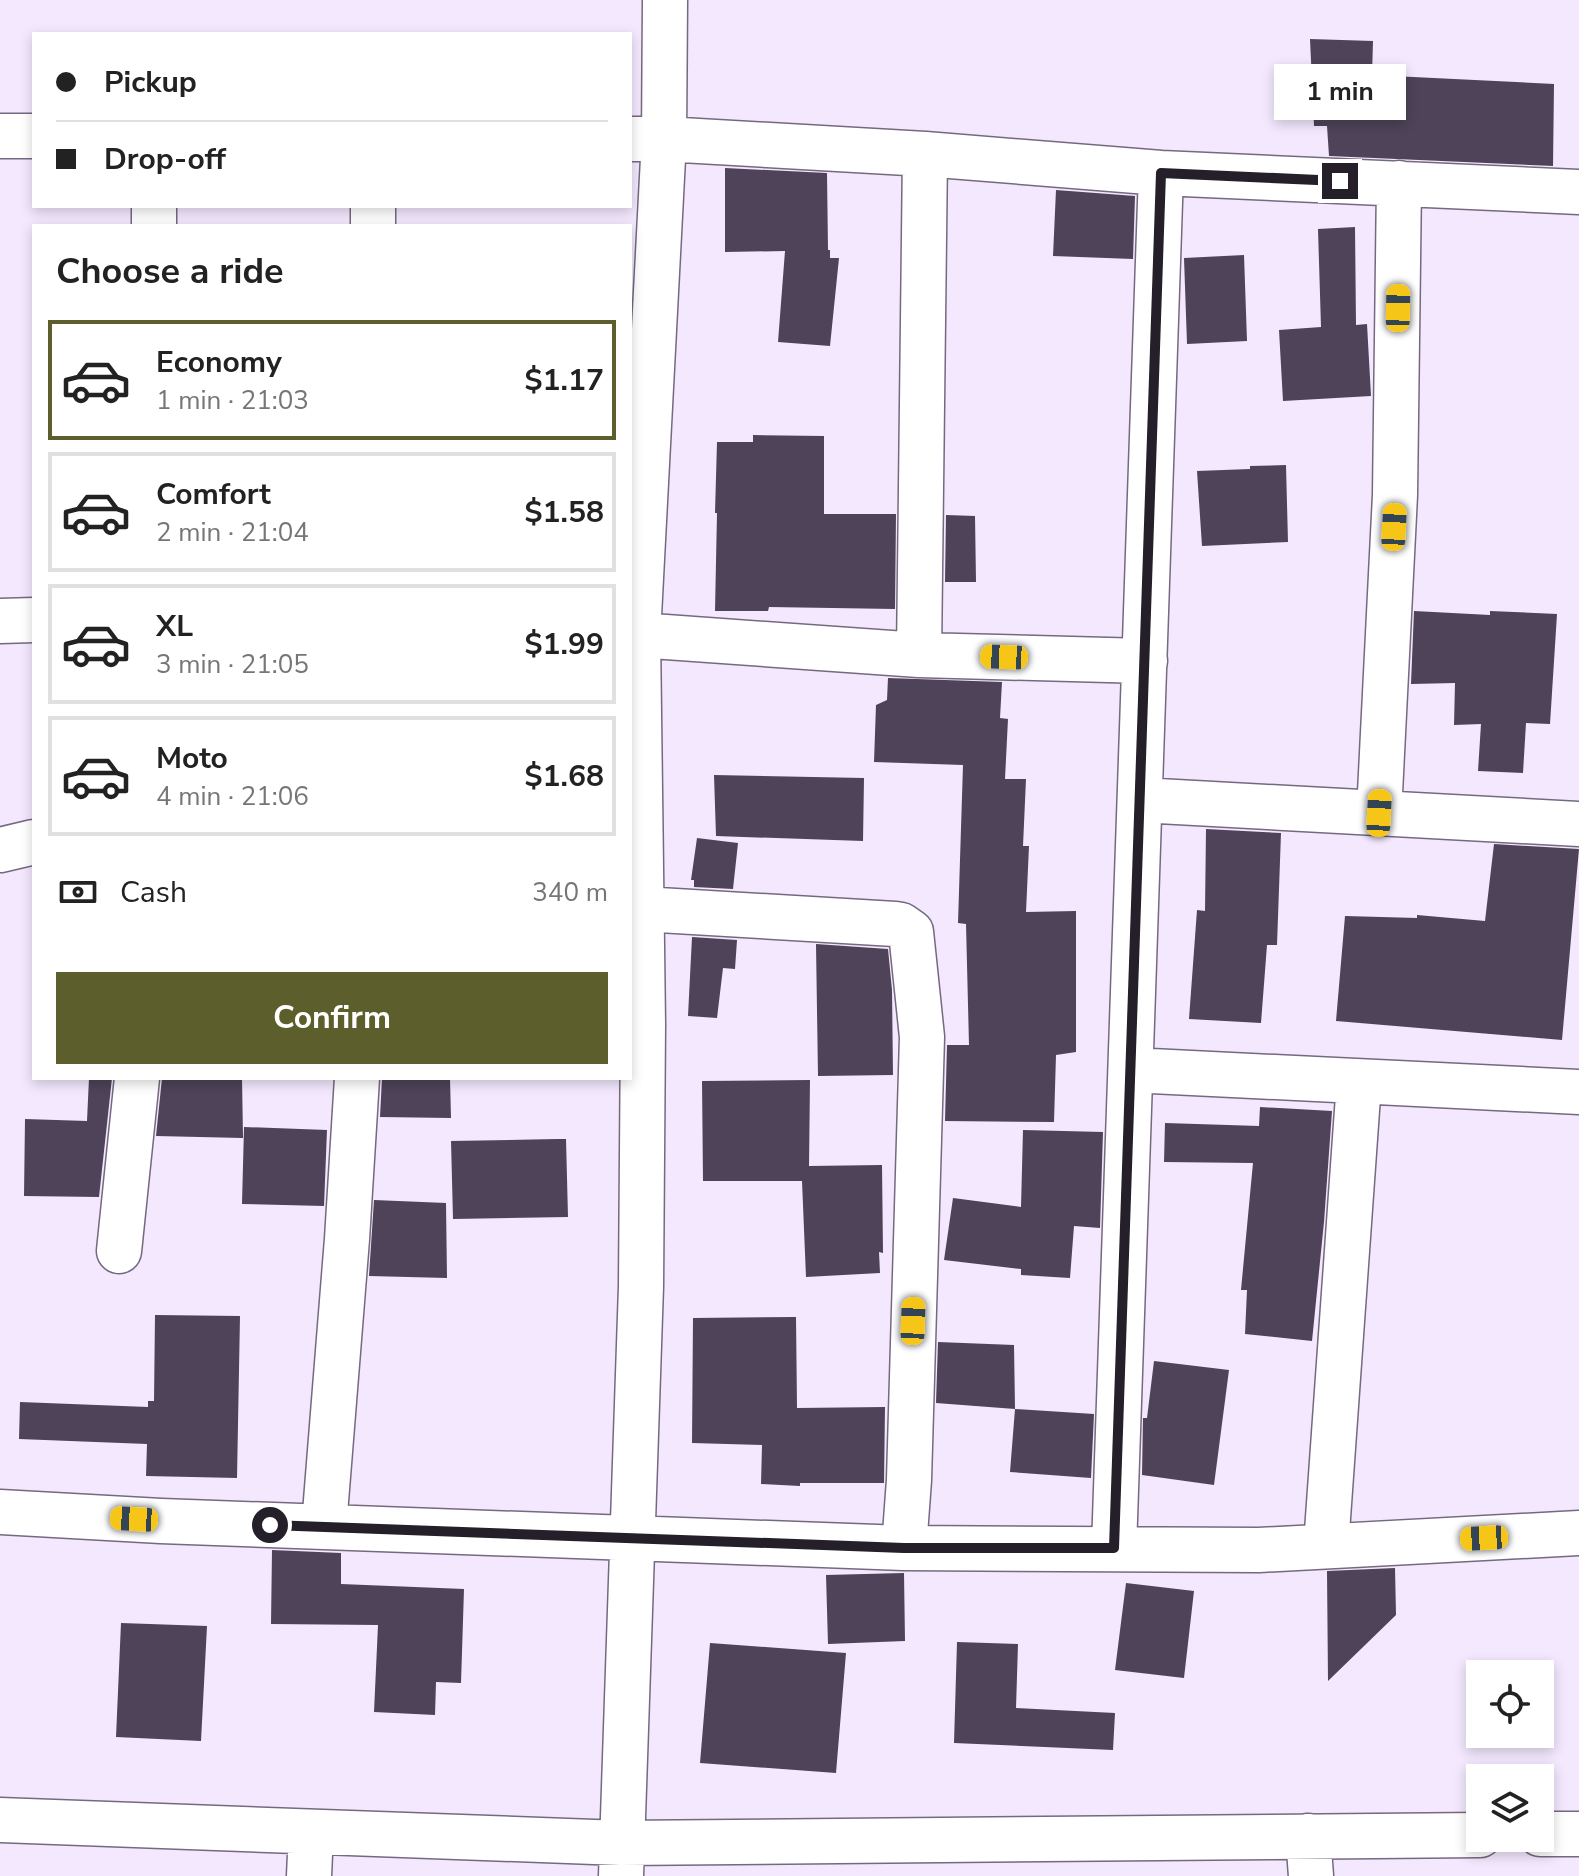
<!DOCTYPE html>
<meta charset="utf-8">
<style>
body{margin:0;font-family:"Nunito Sans",sans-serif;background:#f6f6f6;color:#222;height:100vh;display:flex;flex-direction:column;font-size:30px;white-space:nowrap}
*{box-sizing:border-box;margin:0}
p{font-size:26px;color:#767676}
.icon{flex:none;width:44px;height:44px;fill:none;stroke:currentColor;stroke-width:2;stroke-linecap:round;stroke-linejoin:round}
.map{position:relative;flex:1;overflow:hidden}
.panel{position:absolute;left:32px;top:224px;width:600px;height:856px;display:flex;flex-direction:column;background:#fff;border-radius:0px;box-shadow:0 4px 12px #0003}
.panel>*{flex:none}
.guide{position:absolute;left:32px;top:32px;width:600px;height:176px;border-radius:0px;box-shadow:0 4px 12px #0003;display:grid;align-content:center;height:176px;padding:0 24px;background:#fff}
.fabs{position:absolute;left:1466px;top:1660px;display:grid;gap:16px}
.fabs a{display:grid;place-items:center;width:88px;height:88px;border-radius:0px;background:#fff;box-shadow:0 4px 12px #0003;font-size:40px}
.end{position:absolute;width:36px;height:36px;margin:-18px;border:10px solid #241f28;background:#fff;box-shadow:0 0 0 4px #fff}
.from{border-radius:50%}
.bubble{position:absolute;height:56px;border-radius:0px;background:#fff;box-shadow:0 4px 12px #0003;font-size:26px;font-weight:700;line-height:56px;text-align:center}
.car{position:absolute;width:24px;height:48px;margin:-24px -12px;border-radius:10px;box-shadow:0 0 6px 2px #0007;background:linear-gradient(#f5c518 24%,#345 0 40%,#f5c518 0 76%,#345 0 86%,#f5c518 0)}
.guide b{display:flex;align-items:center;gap:28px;height:76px;font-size:30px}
.guide b+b{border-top:2px solid #e0e0e0}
.guide i{width:20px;height:20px;background:#222}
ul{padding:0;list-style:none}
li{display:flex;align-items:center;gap:24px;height:120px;margin:0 16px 12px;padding:0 8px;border:4px solid #e0e0e0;border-radius:0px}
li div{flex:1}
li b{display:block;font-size:30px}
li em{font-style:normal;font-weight:700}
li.on{border-color:#5c5e2c}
li>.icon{width:72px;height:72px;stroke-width:1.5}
h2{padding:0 24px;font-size:36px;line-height:96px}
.pay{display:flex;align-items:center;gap:20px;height:88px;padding:0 24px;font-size:30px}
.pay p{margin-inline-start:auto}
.action{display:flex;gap:16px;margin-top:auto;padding:16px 24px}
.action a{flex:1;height:92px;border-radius:0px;background:#5c5e2c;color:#fff;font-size:32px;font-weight:700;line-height:92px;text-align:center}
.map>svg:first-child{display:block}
.building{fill:#4e4358}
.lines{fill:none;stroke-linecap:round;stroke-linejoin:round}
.minor-casing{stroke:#756980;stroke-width:47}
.minor{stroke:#fff;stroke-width:44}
.route{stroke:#241f28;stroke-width:10}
</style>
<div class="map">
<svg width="1579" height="1876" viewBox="0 0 1579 1876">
<rect width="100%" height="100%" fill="#f3e8fe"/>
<path class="building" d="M 1310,39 L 1373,41 L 1372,75 L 1554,84 L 1553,166 L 1329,156 L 1327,126 L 1314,126 Z
M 725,168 L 827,173 L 828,250 L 830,250 L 830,258 L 839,258 L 830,346 L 778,342 L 785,251 L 725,252 Z
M 1056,190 L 1135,196 L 1133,259 L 1053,256 Z
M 1355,227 L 1356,325 L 1367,324 L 1371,396 L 1283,401 L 1279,330 L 1321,327 L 1318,229 Z
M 1244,255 L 1247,341 L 1187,344 L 1184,258 Z
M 753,435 L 824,436 L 824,514 L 896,514 L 895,609 L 769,607 L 768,611 L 715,611 L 717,513 L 715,513 L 717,442 L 753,442 Z
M 1286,465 L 1288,542 L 1202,546 L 1197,471 L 1250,469 L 1250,466 Z
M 946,515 L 975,516 L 976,582 L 945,582 Z
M 1414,611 L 1490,615 L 1490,611 L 1557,614 L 1550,724 L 1526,723 L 1523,773 L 1478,771 L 1481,724 L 1454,725 L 1455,683 L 1411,684 Z
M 888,678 L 1002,682 L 1000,718 L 1008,719 L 1005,779 L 1026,779 L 1023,846 L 1029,846 L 1026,912 L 1076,911 L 1076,1052 L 1056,1055 L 1054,1122 L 945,1121 L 947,1045 L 969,1045 L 966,924 L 958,923 L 963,765 L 874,762 L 876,705 L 887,700 Z
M 714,775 L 864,778 L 863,841 L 716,836 Z
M 1206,829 L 1281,833 L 1277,945 L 1267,945 L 1261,1023 L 1189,1019 L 1197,910 L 1205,911 Z
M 697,838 L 738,843 L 733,889 L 694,887 L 694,880 L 691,880 Z
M 1494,844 L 1579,849 L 1562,1040 L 1336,1021 L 1345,916 L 1417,918 L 1417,915 L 1485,921 Z
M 692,937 L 737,940 L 735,969 L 723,968 L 717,1018 L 688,1016 Z
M 816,944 L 888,949 L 892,990 L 893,1075 L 818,1076 Z
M 89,1078 L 112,1078 L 99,1197 L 24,1196 L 25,1119 L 87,1121 Z
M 162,1078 L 242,1078 L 243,1138 L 156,1136 Z
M 382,1078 L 450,1078 L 451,1118 L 380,1117 Z
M 810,1080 L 809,1166 L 882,1165 L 883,1253 L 879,1252 L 880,1273 L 806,1277 L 802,1181 L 703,1181 L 702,1081 Z
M 1260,1107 L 1332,1111 L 1324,1222 L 1312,1341 L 1245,1334 L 1247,1290 L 1241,1290 L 1253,1163 L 1164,1162 L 1165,1123 L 1259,1126 Z
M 244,1127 L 327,1130 L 324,1206 L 242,1204 Z
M 1023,1130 L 1103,1132 L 1100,1228 L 1074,1226 L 1070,1278 L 1021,1275 L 1021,1269 L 944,1260 L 953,1198 L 1021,1207 Z
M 557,1139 L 566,1139 L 568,1217 L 453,1219 L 451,1141 Z
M 374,1200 L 446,1203 L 447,1278 L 369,1276 Z
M 155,1315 L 240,1316 L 237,1478 L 146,1476 L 147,1444 L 19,1439 L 20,1402 L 148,1407 L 148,1401 L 154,1401 Z
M 796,1317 L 797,1408 L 885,1407 L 884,1483 L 800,1483 L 800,1486 L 761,1484 L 762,1445 L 692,1443 L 693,1318 Z
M 938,1342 L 1014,1345 L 1015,1409 L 936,1403 Z
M 1154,1361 L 1229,1370 L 1214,1485 L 1142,1475 L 1143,1418 L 1147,1418 Z
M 1015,1409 L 1094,1414 L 1091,1478 L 1010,1472 Z
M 272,1550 L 341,1553 L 341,1584 L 464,1589 L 461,1683 L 436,1682 L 435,1715 L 374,1712 L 378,1625 L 271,1624 Z
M 1395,1568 L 1396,1615 L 1328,1681 L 1327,1571 Z
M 904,1573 L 905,1641 L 828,1644 L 826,1575 Z
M 1126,1583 L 1194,1591 L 1184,1678 L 1115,1670 Z
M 121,1623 L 207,1626 L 201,1741 L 116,1737 Z
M 957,1642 L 1018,1644 L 1016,1708 L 1115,1713 L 1113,1750 L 954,1743 Z
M 710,1643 L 846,1653 L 836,1773 L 700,1763 Z"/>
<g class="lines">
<defs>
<path id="minor" d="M 0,136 L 34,136
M 630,139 L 664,139 L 925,154 L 1161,173 L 1579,192
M 925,154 L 919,655 L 1145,661
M 154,206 L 154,226
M 373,226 L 373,206
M 0,621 L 34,620
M 638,635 L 919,655
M 1140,800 L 1579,824
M 1379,813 L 1395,495 L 1399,183
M 0,850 L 34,842
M 642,909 L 895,924 L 901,925 L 911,932 L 922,1037 L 909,1480 L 904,1548
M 1131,1070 L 1579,1092
M 119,1251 L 137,1078
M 0,1512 L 161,1521 L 904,1548 L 1259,1550 L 1579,1533
M 324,1526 L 347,1239 L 357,1078
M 1326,1546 L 1359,1082
M 1114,1548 L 1161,173
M 0,1820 L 621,1843 L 1480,1835
M 1540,1834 L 1579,1834
M 1308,1836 L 1311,1876
M 309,1876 L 311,1832
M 621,1876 L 641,1286 L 643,1024 L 638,635 L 664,139 L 665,0"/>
</defs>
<use href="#minor" class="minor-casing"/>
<use href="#minor" class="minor"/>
</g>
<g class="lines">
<path class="route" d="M 270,1525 L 904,1548 L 1114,1548 L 1161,173 L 1340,181"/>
</g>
</svg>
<div class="fabs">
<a><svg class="icon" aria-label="locate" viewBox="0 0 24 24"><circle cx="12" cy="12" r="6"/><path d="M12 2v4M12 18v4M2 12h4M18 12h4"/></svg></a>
<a><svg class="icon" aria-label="layers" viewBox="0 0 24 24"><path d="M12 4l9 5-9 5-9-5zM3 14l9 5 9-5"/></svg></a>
</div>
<i class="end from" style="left:270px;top:1525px"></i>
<i class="end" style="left:1340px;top:181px"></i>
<div class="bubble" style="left:1274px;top:64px;width:132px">1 min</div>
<i class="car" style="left:1398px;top:308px;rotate:1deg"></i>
<i class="car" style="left:1394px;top:527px;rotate:3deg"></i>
<i class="car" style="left:1004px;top:657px;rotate:272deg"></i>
<i class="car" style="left:1379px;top:813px;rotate:3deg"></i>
<i class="car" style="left:913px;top:1321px;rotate:2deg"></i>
<i class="car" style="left:134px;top:1519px;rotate:273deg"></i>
<i class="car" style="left:1484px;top:1538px;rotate:267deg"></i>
<div class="guide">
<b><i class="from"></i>Pickup</b>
<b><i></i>Drop-off</b>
</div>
<section class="panel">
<h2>Choose a ride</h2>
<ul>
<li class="on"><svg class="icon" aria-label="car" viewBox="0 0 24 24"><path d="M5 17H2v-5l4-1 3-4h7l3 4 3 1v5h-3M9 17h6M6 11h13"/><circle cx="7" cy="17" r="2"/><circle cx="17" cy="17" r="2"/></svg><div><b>Economy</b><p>1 min · 21:03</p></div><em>$1.17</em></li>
<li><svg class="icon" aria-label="car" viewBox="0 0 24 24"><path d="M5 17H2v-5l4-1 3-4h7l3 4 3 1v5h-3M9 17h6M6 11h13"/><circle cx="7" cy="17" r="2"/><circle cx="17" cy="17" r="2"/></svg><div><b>Comfort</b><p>2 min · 21:04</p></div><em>$1.58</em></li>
<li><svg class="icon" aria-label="car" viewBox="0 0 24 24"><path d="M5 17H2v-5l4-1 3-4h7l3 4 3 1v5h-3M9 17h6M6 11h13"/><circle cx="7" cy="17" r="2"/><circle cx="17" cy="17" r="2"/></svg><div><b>XL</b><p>3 min · 21:05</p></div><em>$1.99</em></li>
<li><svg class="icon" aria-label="car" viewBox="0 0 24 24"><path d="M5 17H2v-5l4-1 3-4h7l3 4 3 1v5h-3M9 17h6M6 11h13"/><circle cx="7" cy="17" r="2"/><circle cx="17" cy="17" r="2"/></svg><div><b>Moto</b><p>4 min · 21:06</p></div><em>$1.68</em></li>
</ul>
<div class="pay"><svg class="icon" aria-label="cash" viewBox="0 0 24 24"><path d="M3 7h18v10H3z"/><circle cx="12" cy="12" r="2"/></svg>Cash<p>340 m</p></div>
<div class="action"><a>Confirm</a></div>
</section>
</div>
